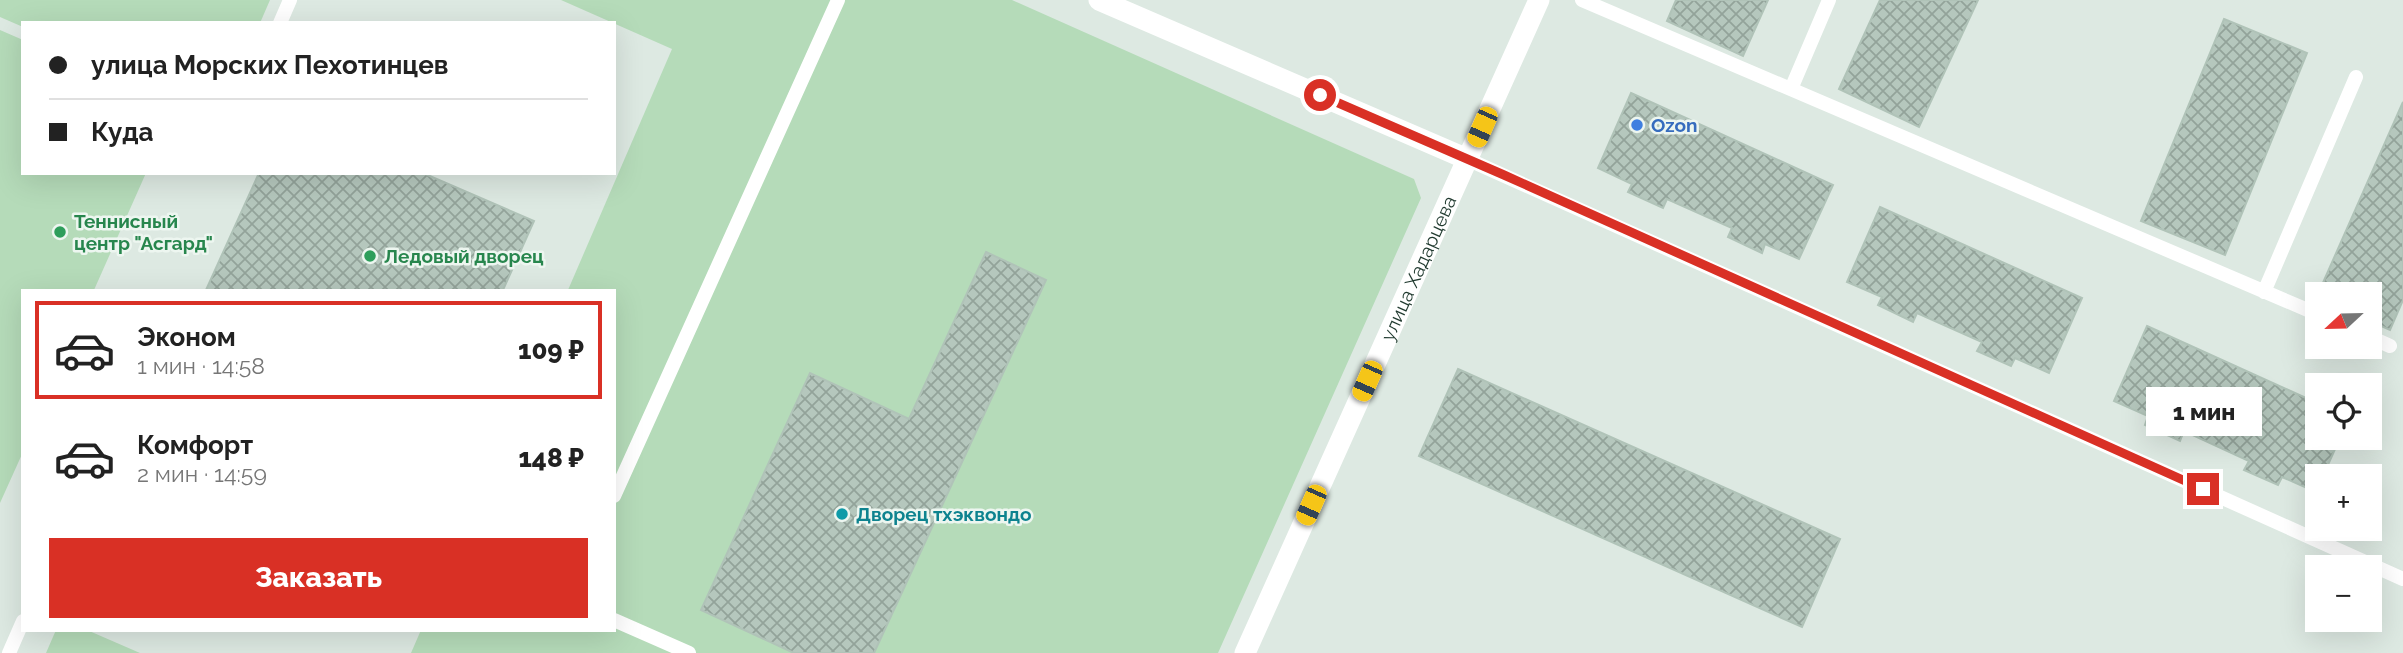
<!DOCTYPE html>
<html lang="ru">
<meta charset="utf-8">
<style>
body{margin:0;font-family:Raleway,sans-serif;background:#f2f2f2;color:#222;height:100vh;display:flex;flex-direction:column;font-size:26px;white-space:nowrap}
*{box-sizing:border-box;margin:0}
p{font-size:23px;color:#767676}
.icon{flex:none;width:38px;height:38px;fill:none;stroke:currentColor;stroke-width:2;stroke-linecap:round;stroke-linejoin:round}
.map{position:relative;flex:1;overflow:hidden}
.details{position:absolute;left:21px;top:289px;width:595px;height:343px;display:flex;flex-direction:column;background:#fff;border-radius:0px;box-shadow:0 7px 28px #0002}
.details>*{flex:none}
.top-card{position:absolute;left:21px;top:21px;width:595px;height:154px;border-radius:0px;box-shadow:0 7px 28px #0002;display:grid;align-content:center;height:154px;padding:0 28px;background:#fff}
.needle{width:46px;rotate:248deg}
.tools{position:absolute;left:2305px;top:282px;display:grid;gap:14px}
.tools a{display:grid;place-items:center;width:77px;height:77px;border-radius:0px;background:#fff;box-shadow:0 7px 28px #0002;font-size:35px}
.end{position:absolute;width:32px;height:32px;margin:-16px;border:9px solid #d93025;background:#fff;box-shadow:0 0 0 4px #fff}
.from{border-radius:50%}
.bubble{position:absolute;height:49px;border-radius:0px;background:#fff;box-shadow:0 7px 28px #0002;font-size:23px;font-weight:800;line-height:49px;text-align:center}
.car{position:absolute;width:21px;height:42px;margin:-21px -10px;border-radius:9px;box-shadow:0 0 5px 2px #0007;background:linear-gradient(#f5c518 24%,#345 0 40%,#f5c518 0 76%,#345 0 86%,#f5c518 0)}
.top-card b{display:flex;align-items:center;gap:24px;height:66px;font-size:26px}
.top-card b+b{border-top:2px solid #e0e0e0}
.top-card i{width:18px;height:18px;background:#222}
ul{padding:12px 0 0;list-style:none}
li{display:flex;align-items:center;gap:21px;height:98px;margin:0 14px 10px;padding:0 14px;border:4px solid transparent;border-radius:0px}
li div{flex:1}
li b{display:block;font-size:26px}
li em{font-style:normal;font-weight:800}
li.active{border-color:#d93025}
li>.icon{width:63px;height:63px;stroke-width:1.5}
.cta{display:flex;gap:14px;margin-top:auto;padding:14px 28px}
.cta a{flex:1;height:80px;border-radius:0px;background:#d93025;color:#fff;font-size:28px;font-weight:800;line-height:80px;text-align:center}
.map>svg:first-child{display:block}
.green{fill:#b5dbb9}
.building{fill:url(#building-cross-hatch);stroke:#b0c3b8;stroke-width:2}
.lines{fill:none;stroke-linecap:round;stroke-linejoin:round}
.service{stroke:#fff;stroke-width:14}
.minor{stroke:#fff;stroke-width:21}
.route{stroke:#d93025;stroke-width:9}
.shop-dot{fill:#3f7fe0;stroke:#edf6f0;stroke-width:2.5}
.leisure-dot{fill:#2e9e5b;stroke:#edf6f0;stroke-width:2.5}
.culture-dot{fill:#0f9aa8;stroke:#edf6f0;stroke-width:2.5}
.labels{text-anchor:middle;stroke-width:5;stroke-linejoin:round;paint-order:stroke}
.shop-label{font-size:19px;font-weight:bold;fill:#366cbe;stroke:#edf6f0;text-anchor:start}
.leisure-label{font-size:19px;font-weight:bold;fill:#27864d;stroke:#edf6f0;text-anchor:start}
.street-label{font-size:19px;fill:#1f392e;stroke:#edf6f0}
.culture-label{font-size:19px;font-weight:bold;fill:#0d838f;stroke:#edf6f0;text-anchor:start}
</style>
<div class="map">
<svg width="2403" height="653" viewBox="0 0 2403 653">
<defs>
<pattern id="building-cross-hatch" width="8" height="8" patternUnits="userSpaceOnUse" patternTransform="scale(1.75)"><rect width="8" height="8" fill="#b5c7bd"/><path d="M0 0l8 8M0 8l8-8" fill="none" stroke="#93a39a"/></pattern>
</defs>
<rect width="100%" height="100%" fill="#dde9e2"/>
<path class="green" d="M 0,0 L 270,0 L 260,23 L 23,23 L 23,27 L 0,17 Z
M 561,0 L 1012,0 L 1414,179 L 1421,198 L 1218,653 L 411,653 L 421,630 L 614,630 L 614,290 L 568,290 L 672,49 Z
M 0,30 L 23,40 L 23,173 L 146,173 L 94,290 L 23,290 L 23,452 L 0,503 Z
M 56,630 L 87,630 L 140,653 L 46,653 Z"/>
<path class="building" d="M 1676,0 L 1768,0 L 1743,56 L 1667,21 Z
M 1880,0 L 1978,0 L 1919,127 L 1839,89 Z
M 2224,19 L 2307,53 L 2225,255 L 2141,221 Z
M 1631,93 L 1833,185 L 1799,259 L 1765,244 L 1762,253 L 1728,237 L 1732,228 L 1667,199 L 1663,208 L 1628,192 L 1632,184 L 1598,168 Z
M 2403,102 L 2403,300 L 2390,330 L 2370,321 L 2370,294 L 2318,294 Z
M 259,173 L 423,173 L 534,221 L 503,290 L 206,290 Z
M 1880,207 L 2082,298 L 2049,373 L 2015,358 L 2011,366 L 1977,351 L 1982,342 L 1917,313 L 1913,322 L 1878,305 L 1882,297 L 1847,282 Z
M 986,252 L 1046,280 L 874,653 L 794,653 L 701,610 L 810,373 L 909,419 Z
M 2147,326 L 2317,403 L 2317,438 L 2340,438 L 2323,476 L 2317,476 L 2316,492 L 2282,477 L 2278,485 L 2244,470 L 2249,461 L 2184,431 L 2180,441 L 2145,425 L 2148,416 L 2114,401 Z
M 1458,369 L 1840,539 L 1802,627 L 1419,456 Z"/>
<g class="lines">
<path class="service" d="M 1582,0 L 2317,314
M 280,23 L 290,0
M 1791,89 L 1829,0
M 1467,159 L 2403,579
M 2264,292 L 2356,77
M 2370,337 L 2390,346
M 614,496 L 838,0
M 614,620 L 689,653
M 9,653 L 23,621"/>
<g class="minor">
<path d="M 1099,0 L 1467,159"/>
<path id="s1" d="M 1245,653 L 1539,0"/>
</g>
</g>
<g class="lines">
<path class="route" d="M 1320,95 L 1504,175 L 2203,489"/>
</g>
<circle class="shop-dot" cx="1637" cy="125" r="7"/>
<g class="leisure-dot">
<circle cx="60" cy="232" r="7"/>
<circle cx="370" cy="256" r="7"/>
</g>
<circle class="culture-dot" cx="842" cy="514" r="7"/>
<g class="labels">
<g class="shop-label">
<text x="1651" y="132">Ozon</text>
</g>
<g class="leisure-label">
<text x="74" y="228">Теннисный<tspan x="74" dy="22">центр "Асгард"</tspan></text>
<text x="384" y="263">Ледовый дворец</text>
</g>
<g class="street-label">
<text dy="7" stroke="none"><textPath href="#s1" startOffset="422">улица Хадарцева</textPath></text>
</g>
<g class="culture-label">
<text x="856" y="521">Дворец тхэквондо</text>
</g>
</g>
</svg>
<div class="tools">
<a><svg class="needle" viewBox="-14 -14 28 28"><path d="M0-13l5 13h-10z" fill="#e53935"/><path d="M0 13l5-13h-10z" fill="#767676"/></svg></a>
<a><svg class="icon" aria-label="locate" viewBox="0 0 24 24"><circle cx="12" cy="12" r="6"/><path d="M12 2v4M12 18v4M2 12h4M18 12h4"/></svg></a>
<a>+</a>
<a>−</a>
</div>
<i class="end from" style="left:1320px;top:95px"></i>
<i class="end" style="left:2203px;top:489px"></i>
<div class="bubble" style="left:2146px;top:387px;width:116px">1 мин</div>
<i class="car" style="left:1482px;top:127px;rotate:204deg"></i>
<i class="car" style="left:1367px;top:381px;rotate:204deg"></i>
<i class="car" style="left:1311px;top:505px;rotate:204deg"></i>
<div class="top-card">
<b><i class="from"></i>улица Морских Пехотинцев</b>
<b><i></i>Куда</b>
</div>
<section class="details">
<ul>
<li class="active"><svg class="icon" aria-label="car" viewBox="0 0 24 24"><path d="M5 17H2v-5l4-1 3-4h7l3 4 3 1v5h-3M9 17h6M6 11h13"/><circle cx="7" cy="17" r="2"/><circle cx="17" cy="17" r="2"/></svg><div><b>Эконом</b><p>1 мин · 14:58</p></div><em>109 ₽</em></li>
<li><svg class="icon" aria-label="car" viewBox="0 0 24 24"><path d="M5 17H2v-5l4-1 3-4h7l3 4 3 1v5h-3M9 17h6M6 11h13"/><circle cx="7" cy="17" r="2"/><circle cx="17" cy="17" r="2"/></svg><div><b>Комфорт</b><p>2 мин · 14:59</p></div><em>148 ₽</em></li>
</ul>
<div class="cta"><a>Заказать</a></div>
</section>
</div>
